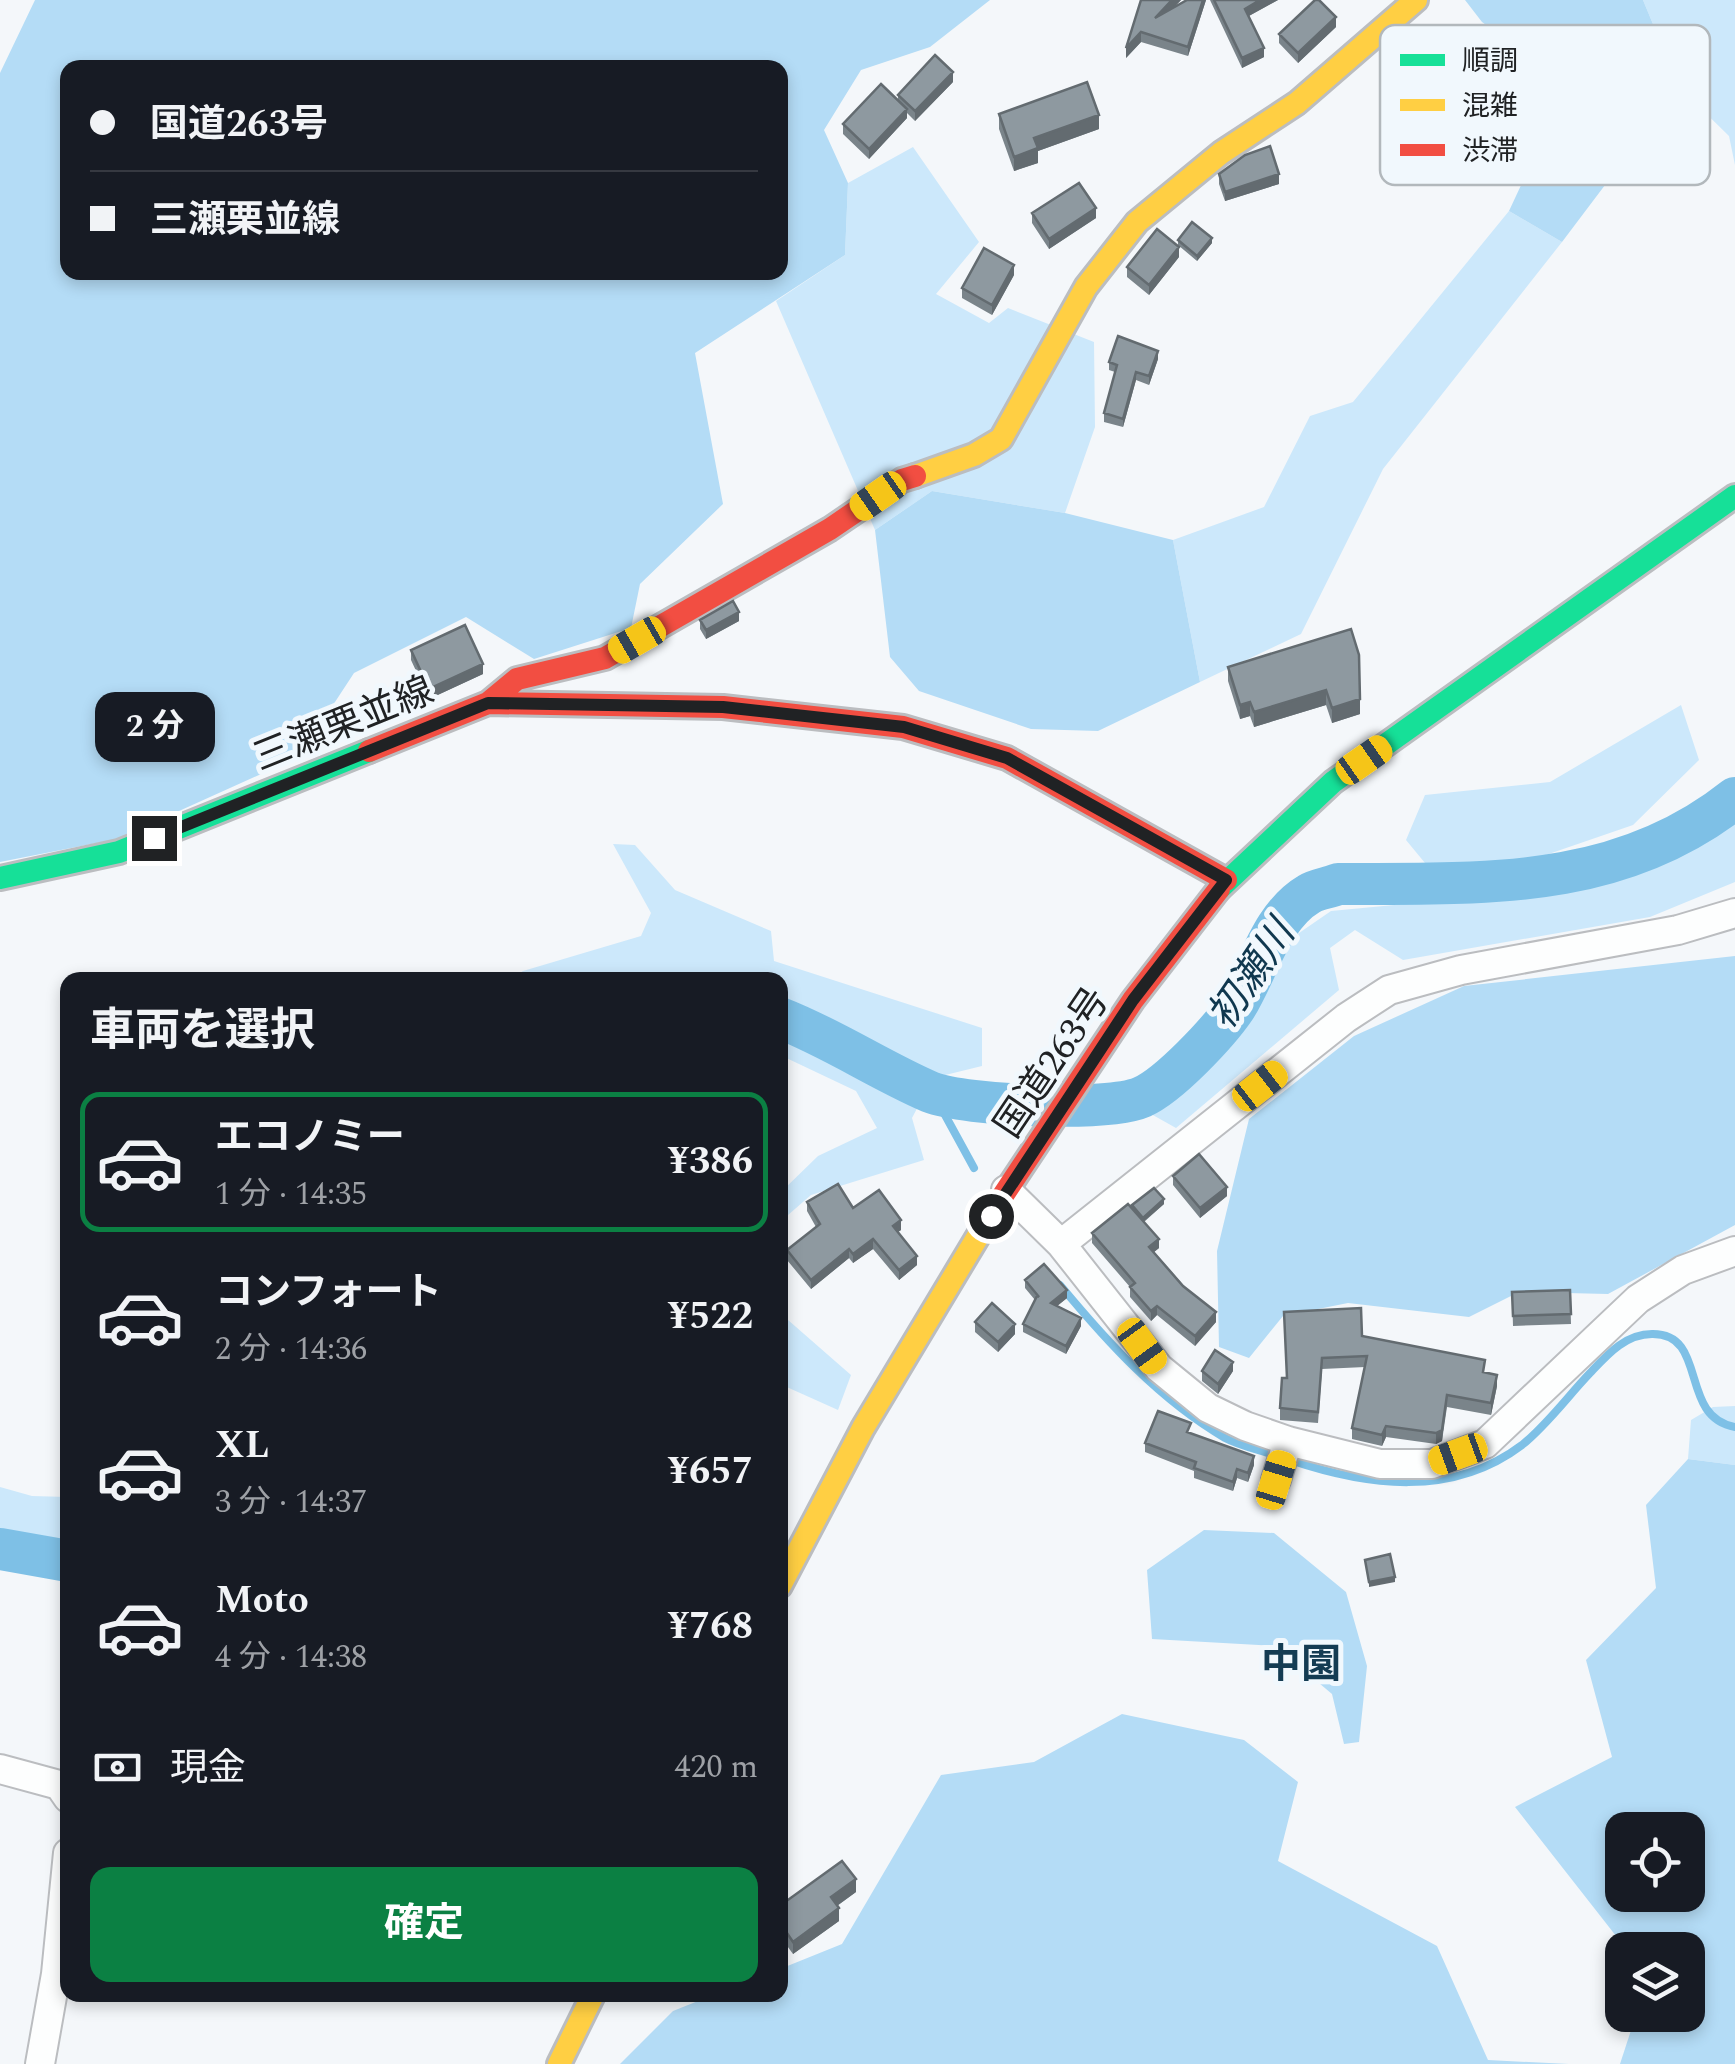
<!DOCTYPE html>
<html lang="ja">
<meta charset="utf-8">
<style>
body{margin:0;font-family:Spectral,"Noto Sans JP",serif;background:#242831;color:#f1f3f6;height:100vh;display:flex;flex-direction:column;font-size:38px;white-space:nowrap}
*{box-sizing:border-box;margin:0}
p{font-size:32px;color:#9ea1a6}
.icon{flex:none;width:55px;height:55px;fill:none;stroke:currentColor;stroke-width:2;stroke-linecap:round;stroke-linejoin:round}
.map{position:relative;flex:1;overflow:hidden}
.panel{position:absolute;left:60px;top:972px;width:728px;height:1030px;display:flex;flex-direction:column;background:#171b24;border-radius:20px;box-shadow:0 5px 15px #0003}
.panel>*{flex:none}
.top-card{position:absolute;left:60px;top:60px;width:728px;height:220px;border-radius:20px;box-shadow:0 5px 15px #0003;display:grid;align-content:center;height:220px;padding:0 30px;background:#171b24}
.controls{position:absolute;left:1605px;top:1812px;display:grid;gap:20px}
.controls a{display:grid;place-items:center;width:100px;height:100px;border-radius:20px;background:#171b24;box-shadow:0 5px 15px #0003;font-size:50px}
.end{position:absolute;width:45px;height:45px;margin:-22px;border:12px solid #202224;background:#fff;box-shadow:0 0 0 5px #fff}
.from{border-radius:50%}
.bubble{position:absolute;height:70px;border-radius:20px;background:#171b24;box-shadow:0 5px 15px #0003;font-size:32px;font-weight:700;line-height:70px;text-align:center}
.car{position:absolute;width:30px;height:60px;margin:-30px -15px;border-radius:12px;box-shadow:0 0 8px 2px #0007;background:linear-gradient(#f5c518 24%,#345 0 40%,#f5c518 0 76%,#345 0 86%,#f5c518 0)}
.top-card b{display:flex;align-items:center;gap:35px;height:95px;font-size:38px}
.top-card b+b{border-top:2px solid #363941}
.top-card i{width:25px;height:25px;background:#f1f3f6}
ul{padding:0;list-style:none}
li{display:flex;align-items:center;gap:30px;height:140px;margin:0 20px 15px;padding:0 10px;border:5px solid transparent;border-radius:20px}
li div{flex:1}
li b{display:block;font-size:38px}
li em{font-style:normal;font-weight:700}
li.selected{border-color:#0b8043}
li>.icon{width:90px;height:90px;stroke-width:1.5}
h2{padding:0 30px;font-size:45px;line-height:120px}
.pay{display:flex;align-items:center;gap:25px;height:110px;padding:0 30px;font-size:38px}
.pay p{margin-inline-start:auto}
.primary-button{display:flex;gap:20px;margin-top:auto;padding:20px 30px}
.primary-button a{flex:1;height:115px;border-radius:20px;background:#0b8043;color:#fff;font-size:40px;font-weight:700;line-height:115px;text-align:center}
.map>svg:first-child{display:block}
.green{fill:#cce8fb}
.forest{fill:#b4dcf6;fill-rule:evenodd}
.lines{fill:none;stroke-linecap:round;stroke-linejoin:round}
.stream{stroke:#7ec0e6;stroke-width:8}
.river{stroke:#7ec0e6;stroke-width:42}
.street-casing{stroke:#bbbdc0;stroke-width:32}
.fast-casing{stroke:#bbbdc0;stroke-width:28}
.slow-casing{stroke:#bbbdc0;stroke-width:28}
.jam-casing{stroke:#bbbdc0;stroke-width:28}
.street{stroke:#fdfefe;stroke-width:28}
.fast{stroke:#16e098;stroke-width:22}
.slow{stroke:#ffcf43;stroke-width:22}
.jam{stroke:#f24e42;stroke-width:22}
.wall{fill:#7a848a}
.shaded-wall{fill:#636b70}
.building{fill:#8e99a0;stroke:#636b70;stroke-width:2.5}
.route{stroke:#202224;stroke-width:12}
.labels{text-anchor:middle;stroke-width:10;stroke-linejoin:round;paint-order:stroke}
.street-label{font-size:38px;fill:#202224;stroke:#f1f8fd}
.water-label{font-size:40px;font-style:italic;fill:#10384f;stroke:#f1f8fd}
.neighbourhood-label{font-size:40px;font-weight:bold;fill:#143c53;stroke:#f1f8fd}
.key{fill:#f1f8fd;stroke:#b2b8bc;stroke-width:2.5}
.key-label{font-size:28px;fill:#202224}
</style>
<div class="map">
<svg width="1735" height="2064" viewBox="0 0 1735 2064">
<rect width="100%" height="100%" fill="#f4f7fa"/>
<path class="green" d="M 1643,0 L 1735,0 L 1735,165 L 1729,136 L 1679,87 Z
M 913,147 L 979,242 L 936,294 L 989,323 L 1008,308 L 1094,342 L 1095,427 L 1065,513 L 932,491 L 875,530 L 776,301 L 845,255 L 848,183 Z
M 1509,211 L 1562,242 L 1383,469 L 1301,634 L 1200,682 L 1173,540 L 1264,507 L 1310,416 L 1353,402 Z
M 1681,705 L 1699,760 L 1633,825 L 1520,864 L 1425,863 L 1406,840 L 1425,795 L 1550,782 Z
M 1735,812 L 1735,882 L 1650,917 L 1403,960 L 1355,930 L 1330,948 L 1339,990 L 1176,1128 L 1151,1114 L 1244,1023 L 1286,942 L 1331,911 L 1553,890 L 1692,844 Z
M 613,844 L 635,845 L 675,890 L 771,931 L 774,961 L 982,1028 L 982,1066 L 933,1078 L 912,1118 L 924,1160 L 811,1195 L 780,1222 L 780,1193 L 818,1156 L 877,1128 L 856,1091 L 780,1055 L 780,980 L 510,980 L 523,971 L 641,936 L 651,913 Z
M 780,1313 L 851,1375 L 838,1410 L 780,1384 Z
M 1735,1406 L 1735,1465 L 1688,1459 L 1691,1420 L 1713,1407 Z
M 0,1487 L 32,1496 L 67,1497 L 67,1599 L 61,1581 L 58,1545 L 0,1531 Z"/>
<path class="forest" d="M 35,0 L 990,0 L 930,47 L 861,70 L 824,130 L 848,183 L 845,255 L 695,353 L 723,504 L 640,584 L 631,628 L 534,659 L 466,617 L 354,673 L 299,757 L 117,839 L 0,862 L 0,73 ZM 68,68 L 780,68 L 780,272 L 68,272 Z
M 1465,0 L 1643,0 L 1679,87 L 1562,242 L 1509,211 L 1568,84 L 1482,22 Z
M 932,491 L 1065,513 L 1173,540 L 1200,682 L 1098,731 L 1031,729 L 919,691 L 890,657 L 875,530 Z
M 1735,956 L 1735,1225 L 1608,1294 L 1519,1292 L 1469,1317 L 1348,1303 L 1283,1316 L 1249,1358 L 1219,1347 L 1217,1251 L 1249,1119 L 1354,1036 L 1464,986 Z
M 1688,1459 L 1735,1465 L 1735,2064 L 1620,2064 L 1636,2015 L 1688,2015 L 1688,1950 L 1627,1950 L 1515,1807 L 1612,1757 L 1586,1660 L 1656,1588 L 1646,1505 ZM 1688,1830 L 1688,1895 L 1622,1895 L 1622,1830 Z
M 1204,1530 L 1274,1533 L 1346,1592 L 1367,1666 L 1359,1742 L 1344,1744 L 1332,1694 L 1275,1646 L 1152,1639 L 1147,1570 Z
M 1122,1714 L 1244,1740 L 1298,1782 L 1278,1861 L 1437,1946 L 1488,2060 L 1569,2064 L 620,2064 L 673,2011 L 713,1995 L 780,1995 L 780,1969 L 842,1944 L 941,1775 L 1034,1762 Z"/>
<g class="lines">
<path class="stream" d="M 933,1093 L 974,1168
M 1060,1285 C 1108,1343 1160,1400 1225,1438 C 1240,1446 1260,1450 1277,1456
M 1290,1460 C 1367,1486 1452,1498 1522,1445 C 1547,1425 1568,1396 1590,1373 C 1607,1355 1625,1334 1652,1334 C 1709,1333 1678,1417 1735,1427"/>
<path class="river" d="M 780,1018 C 832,1038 879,1070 930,1092 C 966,1106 1108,1112 1142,1097 C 1169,1085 1218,1033 1235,1008 C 1258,972 1270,917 1309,894 C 1317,889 1329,888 1338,884 C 1480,883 1617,892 1735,798
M 0,1549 L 68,1561"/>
<defs>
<path id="street" d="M 1006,1190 L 1061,1244 L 1159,1368 L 1208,1408 L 1245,1426 L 1288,1441 L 1380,1464 L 1432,1464 L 1485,1444 L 1638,1299 L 1683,1270 L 1735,1251
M 1061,1244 L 1346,1018 L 1389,990 L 1461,970 L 1678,930 L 1735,913
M 1276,1480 L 1288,1441
M 0,1769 L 59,1785 L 68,1798
M 40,2064 L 56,1974 L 68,1853"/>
<path id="fast" d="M 0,878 L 119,852 L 369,751
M 1219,889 L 1333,782 L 1735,496"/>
<path id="slow" d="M 915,476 L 974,455 L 1001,439 L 1086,287 L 1137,222 L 1221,153 L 1297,103 L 1416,0
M 780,1586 L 863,1428 L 998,1203
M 559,2064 L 593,1995"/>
<path id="jam" d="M 488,703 L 517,679 L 605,658 L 830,529 L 902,480 L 915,476
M 369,751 L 488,703 L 723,707 L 903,727 L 1007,758 L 1226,880
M 998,1203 L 1133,1000 L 1219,889"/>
</defs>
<use href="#street" class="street-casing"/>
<use href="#fast" class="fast-casing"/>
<use href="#slow" class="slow-casing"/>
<use href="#jam" class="jam-casing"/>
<use href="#street" class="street"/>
<use href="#fast" class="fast"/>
<use href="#slow" class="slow"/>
<use href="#jam" class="jam"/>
</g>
<path class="wall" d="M 1141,0 L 1181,0 L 1174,7 L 1187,0 L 1206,0 L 1188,56 L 1141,42 L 1126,58 Z
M 1210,0 L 1278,0 L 1249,16 L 1264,57 L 1242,68 Z
M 1336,27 L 1298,63 L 1279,43 L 1279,34 Z
M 953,82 L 915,121 L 907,113 L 907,118 L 869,159 L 843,134 L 843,124 L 898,99 L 898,95 Z
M 999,114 L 1099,129 L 1038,151 L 1038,163 L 1014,171 L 999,129 Z
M 1219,174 L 1279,184 L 1225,201 L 1219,184 Z
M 1032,213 L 1096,218 L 1049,249 L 1032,223 Z
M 1178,240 L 1212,243 L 1197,261 L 1178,245 Z
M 1179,257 L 1149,295 L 1127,277 L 1127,267 Z
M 1014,275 L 992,315 L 962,298 L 962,288 Z
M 1158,359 L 1149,385 L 1136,380 L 1123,427 L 1104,422 L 1104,413 L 1115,372 L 1109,370 L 1109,362 Z
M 700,620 L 739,621 L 706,639 L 700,629 Z
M 1351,629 L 1360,714 L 1332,723 L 1326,705 L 1254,727 L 1250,716 L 1240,719 L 1228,681 L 1228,667 Z
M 411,650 L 483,674 L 429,699 L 411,660 Z
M 1173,1176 L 1227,1196 L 1200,1218 L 1173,1185 Z
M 807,1202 L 853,1208 L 901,1230 L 898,1232 L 917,1265 L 899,1280 L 873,1249 L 853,1263 L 849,1258 L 811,1289 L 787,1260 L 787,1250 L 816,1227 L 807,1211 Z
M 1164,1204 L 1144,1222 L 1159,1248 L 1154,1252 L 1216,1322 L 1195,1346 L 1157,1315 L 1151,1321 L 1130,1297 L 1130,1287 L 1092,1243 L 1092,1233 L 1132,1209 L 1132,1205 Z
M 1025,1280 L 1067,1298 L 1057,1306 L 1081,1326 L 1066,1354 L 1023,1332 L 1023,1324 L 1035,1300 L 1025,1288 Z
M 1570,1290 L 1571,1324 L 1513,1326 L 1512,1292 Z
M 975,1322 L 1015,1334 L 998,1352 L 975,1332 Z
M 1362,1336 L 1485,1373 L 1497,1386 L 1491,1415 L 1447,1407 L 1442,1441 L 1436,1444 L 1386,1437 L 1382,1446 L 1352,1439 L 1352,1428 L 1365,1367 L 1322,1369 L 1318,1423 L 1280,1420 L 1280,1408 L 1287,1378 Z
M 1202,1371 L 1233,1371 L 1218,1394 L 1202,1381 Z
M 1191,1433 L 1254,1465 L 1248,1482 L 1237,1478 L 1233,1491 L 1194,1478 L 1194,1471 L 1145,1452 L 1145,1443 Z
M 856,1892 L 837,1906 L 839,1921 L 793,1954 L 785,1943 L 781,1905 Z"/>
<path class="shaded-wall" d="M 1172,0 L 1181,0 L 1155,28 L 1155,18 Z
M 1203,0 L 1206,0 L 1188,56 L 1188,47 Z
M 1260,0 L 1278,0 L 1245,18 L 1245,9 Z
M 1336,17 L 1336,27 L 1298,63 L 1298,53 Z
M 1141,32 L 1141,42 L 1126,58 L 1126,48 Z
M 1264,48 L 1264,57 L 1242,68 L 1242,58 Z
M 953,72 L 953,82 L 915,121 L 915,111 Z
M 907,109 L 907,118 L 869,159 L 869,149 Z
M 1099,115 L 1099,129 L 1038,151 L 1038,163 L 1014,171 L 1014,157 L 1034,138 Z
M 1279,174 L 1279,184 L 1225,201 L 1225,192 Z
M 1096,208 L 1096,218 L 1049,249 L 1049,239 Z
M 1212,238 L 1212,243 L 1197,261 L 1197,256 Z
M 1179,247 L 1179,257 L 1149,295 L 1149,285 Z
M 1014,265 L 1014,275 L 992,315 L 992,305 Z
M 1158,351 L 1158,359 L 1149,385 L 1149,376 Z
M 1136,372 L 1136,380 L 1123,427 L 1123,419 Z
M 739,612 L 739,621 L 706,639 L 706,630 Z
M 483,664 L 483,674 L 429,699 L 429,689 Z
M 1326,690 L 1326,705 L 1254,727 L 1254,712 Z
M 1360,699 L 1360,714 L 1332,723 L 1332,708 Z
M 1250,702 L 1250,716 L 1240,719 L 1240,705 Z
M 1227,1187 L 1227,1196 L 1200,1218 L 1200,1208 Z
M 1164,1199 L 1164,1204 L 1143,1222 L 1143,1218 Z
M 901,1220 L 901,1230 L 893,1235 L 893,1226 Z
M 873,1239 L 873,1249 L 853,1263 L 853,1254 Z
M 1159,1239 L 1159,1248 L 1149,1256 L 1149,1247 Z
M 849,1249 L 849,1258 L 811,1289 L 811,1280 Z
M 917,1256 L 917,1265 L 899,1280 L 899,1270 Z
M 1067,1290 L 1067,1298 L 1051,1311 L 1051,1303 Z
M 1157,1306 L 1157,1315 L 1151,1321 L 1151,1311 Z
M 1216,1312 L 1216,1322 L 1195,1346 L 1195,1336 Z
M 1081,1318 L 1081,1326 L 1066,1354 L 1066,1346 Z
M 1015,1324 L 1015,1334 L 998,1352 L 998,1342 Z
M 1233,1362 L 1233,1371 L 1218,1394 L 1218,1384 Z
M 1497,1375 L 1497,1386 L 1491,1415 L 1491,1403 Z
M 1447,1395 L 1442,1441 L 1436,1444 L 1436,1433 Z
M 1386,1426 L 1386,1437 L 1382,1446 L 1382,1435 Z
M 1254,1456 L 1254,1465 L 1248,1482 L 1248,1473 Z
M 1237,1469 L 1237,1478 L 1233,1491 L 1233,1482 Z
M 1395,1577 L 1395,1582 L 1369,1587 L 1369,1582 Z
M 856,1879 L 856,1892 L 831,1910 L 831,1897 Z
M 839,1908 L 839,1921 L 793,1954 L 793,1942 Z
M 785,1930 L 785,1943 L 780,1946 L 780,1934 Z"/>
<path class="building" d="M 1141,0 L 1172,0 L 1155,18 L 1187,0 L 1203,0 L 1188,47 L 1141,32 L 1126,48 Z
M 1214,0 L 1260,0 L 1245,9 L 1264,48 L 1242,58 Z
M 1315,0 L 1319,0 L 1336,17 L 1298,53 L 1279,34 Z
M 935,55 L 953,72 L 915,111 L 898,95 Z
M 1087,82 L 1099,115 L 1034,138 L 1038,148 L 1014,157 L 999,114 Z
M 881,84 L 907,109 L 869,149 L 843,124 Z
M 1270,146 L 1279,174 L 1225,192 L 1219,174 L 1245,155 Z
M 1079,183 L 1096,208 L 1049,239 L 1032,213 Z
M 1192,222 L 1212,238 L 1197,256 L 1178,240 Z
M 1157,229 L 1179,247 L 1149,285 L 1127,267 Z
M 984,248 L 1014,265 L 992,305 L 962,288 Z
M 1118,336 L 1158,351 L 1149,376 L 1136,372 L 1123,419 L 1104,413 L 1117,365 L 1109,362 Z
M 733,601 L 739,612 L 706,630 L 700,620 Z
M 465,625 L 483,664 L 429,689 L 411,650 Z
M 1351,629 L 1359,655 L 1360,699 L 1332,708 L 1326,690 L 1254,712 L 1250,702 L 1240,705 L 1228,667 Z
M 1199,1154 L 1227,1187 L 1200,1208 L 1173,1176 Z
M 838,1184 L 853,1208 L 879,1190 L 901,1220 L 893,1226 L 917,1256 L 899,1270 L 873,1239 L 853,1254 L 849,1249 L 811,1280 L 787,1250 L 820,1224 L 807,1202 Z
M 1154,1188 L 1164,1199 L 1143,1218 L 1132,1205 Z
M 1128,1204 L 1159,1239 L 1149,1247 L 1183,1286 L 1216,1312 L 1195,1336 L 1157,1306 L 1151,1311 L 1130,1287 L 1135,1283 L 1092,1233 Z
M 1044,1264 L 1067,1290 L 1051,1303 L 1081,1318 L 1066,1346 L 1023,1324 L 1037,1296 L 1039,1297 L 1025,1280 Z
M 1570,1290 L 1571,1314 L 1513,1316 L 1512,1292 Z
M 992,1303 L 1015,1324 L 998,1342 L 975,1322 Z
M 1361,1308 L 1362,1336 L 1485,1360 L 1483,1372 L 1497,1375 L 1491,1403 L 1447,1395 L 1442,1430 L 1436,1433 L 1386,1426 L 1382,1435 L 1352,1428 L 1367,1356 L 1322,1358 L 1318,1412 L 1280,1408 L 1282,1378 L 1287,1378 L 1284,1312 Z
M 1215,1350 L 1233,1362 L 1218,1384 L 1202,1371 Z
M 1158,1411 L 1191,1423 L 1187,1432 L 1254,1456 L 1248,1473 L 1237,1469 L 1233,1482 L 1194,1468 L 1196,1462 L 1145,1443 Z
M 1390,1554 L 1395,1577 L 1369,1582 L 1365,1560 Z
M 842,1861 L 856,1879 L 831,1897 L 839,1908 L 793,1942 L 785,1930 L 780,1934 L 780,1903 L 781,1905 Z"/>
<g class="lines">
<path class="route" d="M 154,838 L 488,703 L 723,707 L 904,727 L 1007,758 L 1226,880 L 1133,1000 L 991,1216"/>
</g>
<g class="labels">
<g class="street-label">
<text transform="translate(343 723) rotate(-22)" y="13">三瀬栗並線</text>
<text transform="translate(1051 1062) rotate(-56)" y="13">国道263号</text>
</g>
<g class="water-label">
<text transform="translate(1250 974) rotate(-56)" y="14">初瀬川</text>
</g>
<g class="neighbourhood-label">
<text x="1301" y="1677">中園</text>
</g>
</g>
<rect x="1380" y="25" width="330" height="160" rx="15" class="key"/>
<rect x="1400" y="54" width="45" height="12" fill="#16e098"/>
<rect x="1400" y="99" width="45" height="12" fill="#ffcf43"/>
<rect x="1400" y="144" width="45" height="12" fill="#f24e42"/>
<g class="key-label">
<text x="1462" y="70">順調</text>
<text x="1462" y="115">混雑</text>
<text x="1462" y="160">渋滞</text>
</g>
</svg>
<div class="controls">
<a><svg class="icon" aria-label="locate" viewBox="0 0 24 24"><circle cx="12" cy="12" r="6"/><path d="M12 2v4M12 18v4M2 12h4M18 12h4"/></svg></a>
<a><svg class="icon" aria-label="layers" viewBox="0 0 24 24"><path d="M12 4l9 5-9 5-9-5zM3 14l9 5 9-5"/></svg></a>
</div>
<i class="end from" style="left:991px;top:1216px"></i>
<i class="end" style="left:154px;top:838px"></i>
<div class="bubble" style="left:95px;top:692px;width:120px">2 分</div>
<i class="car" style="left:878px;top:496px;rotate:235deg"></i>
<i class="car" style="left:637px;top:640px;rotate:240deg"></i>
<i class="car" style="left:1364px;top:760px;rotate:55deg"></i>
<i class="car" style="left:1260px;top:1086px;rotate:52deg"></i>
<i class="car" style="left:1142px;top:1346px;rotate:144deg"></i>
<i class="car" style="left:1458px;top:1454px;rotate:250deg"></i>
<i class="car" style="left:1276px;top:1480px;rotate:17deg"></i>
<div class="top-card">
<b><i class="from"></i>国道263号</b>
<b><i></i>三瀬栗並線</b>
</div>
<section class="panel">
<h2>車両を選択</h2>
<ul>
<li class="selected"><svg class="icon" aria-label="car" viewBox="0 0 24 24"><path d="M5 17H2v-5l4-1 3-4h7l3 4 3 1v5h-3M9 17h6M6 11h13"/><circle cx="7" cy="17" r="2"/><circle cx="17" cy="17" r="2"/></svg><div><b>エコノミー</b><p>1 分 · 14:35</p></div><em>¥386</em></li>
<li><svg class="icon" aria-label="car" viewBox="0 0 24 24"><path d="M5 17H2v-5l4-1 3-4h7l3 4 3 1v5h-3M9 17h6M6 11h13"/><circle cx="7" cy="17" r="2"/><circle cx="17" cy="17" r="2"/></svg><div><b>コンフォート</b><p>2 分 · 14:36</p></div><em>¥522</em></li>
<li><svg class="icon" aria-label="car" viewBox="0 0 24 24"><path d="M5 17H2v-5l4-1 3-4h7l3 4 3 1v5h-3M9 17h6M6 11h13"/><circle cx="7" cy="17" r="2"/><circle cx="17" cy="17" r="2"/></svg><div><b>XL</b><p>3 分 · 14:37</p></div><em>¥657</em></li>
<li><svg class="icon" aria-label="car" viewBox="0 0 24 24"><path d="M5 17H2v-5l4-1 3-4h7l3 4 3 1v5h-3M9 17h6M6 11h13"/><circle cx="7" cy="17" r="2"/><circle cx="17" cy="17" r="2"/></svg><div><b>Moto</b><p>4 分 · 14:38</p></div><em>¥768</em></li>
</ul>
<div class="pay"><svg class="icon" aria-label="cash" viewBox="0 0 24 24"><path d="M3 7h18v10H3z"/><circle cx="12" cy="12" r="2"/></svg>現金<p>420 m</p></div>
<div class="primary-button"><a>確定</a></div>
</section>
</div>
